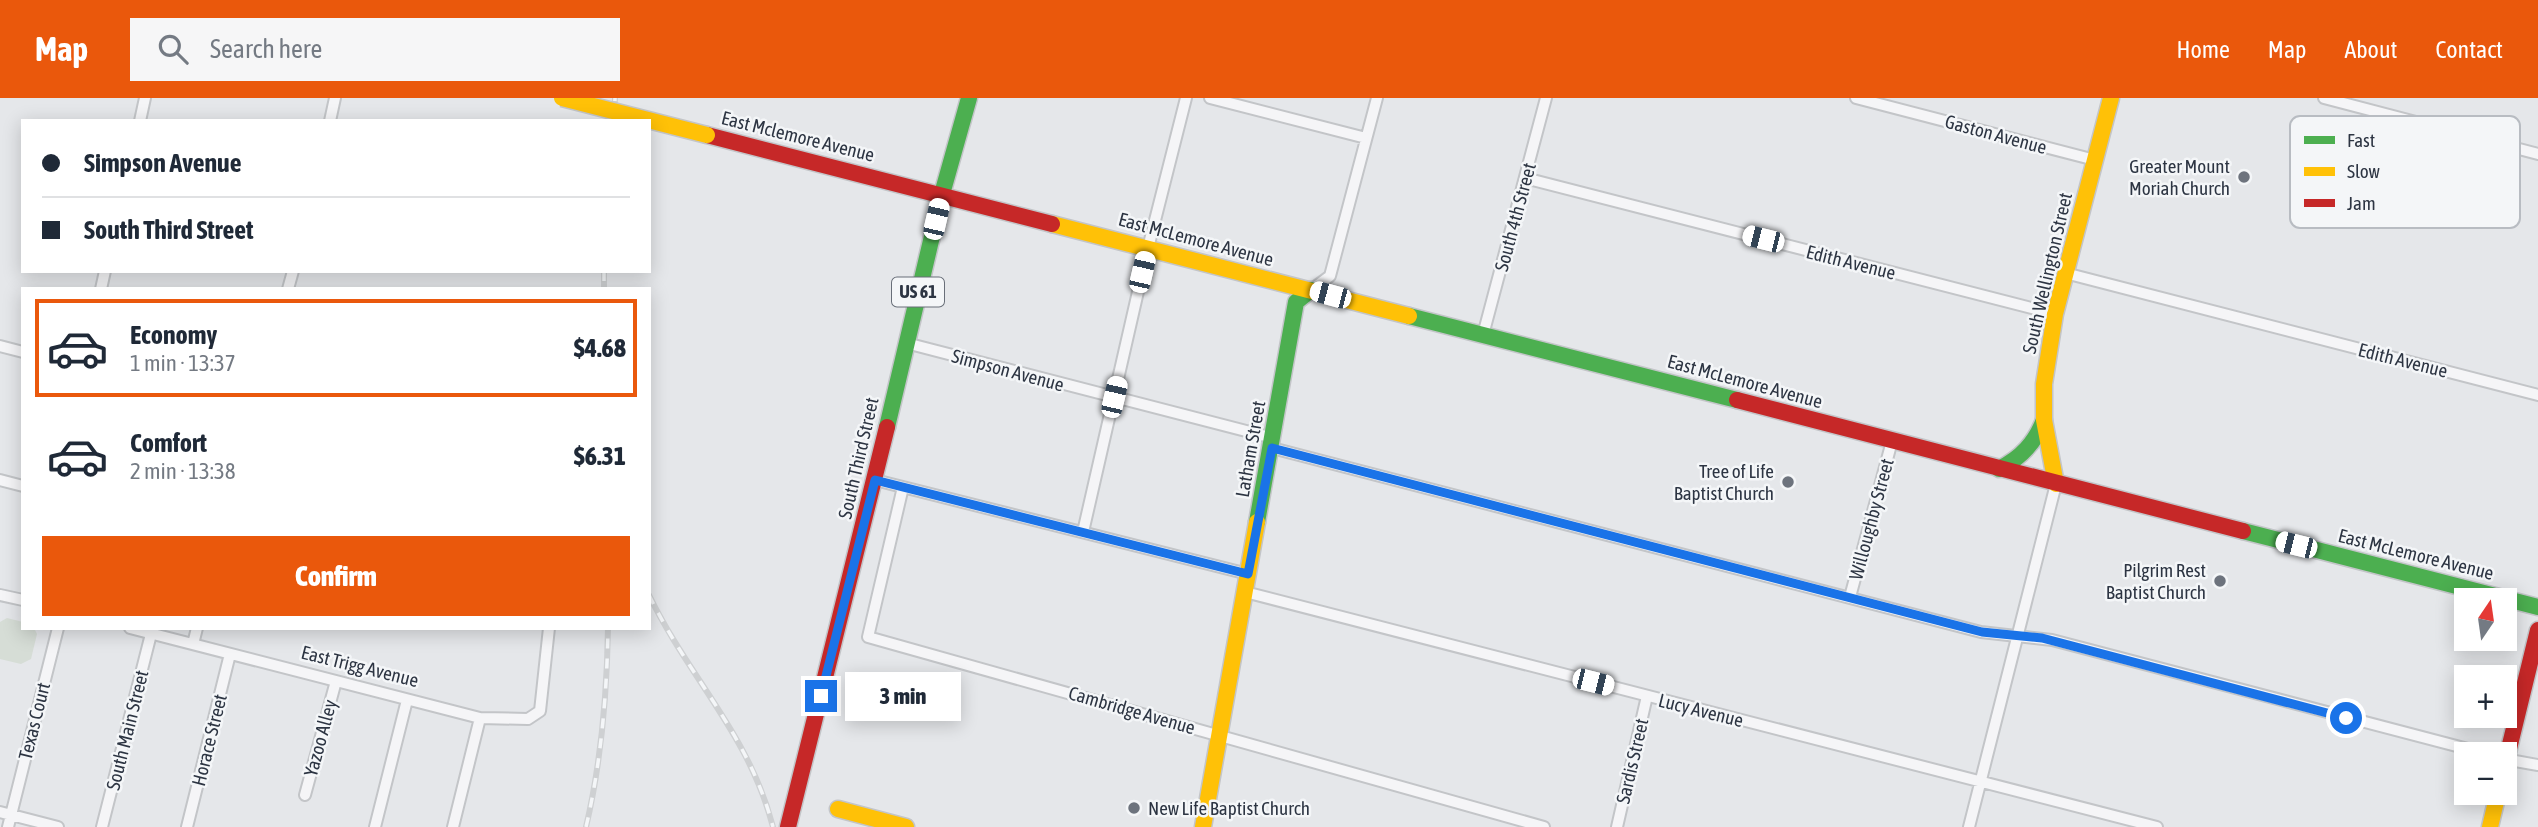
<!DOCTYPE html>
<meta charset="utf-8">
<style>
body{margin:0;font-family:"Asap Condensed",sans-serif;background:#f6f6f7;color:#1f2937;height:100vh;display:flex;flex-direction:column;font-size:26px;white-space:nowrap}
*{box-sizing:border-box;margin:0}
p{font-size:23px;color:#747a83}
.icon{flex:none;width:38px;height:38px;fill:none;stroke:currentColor;stroke-width:2;stroke-linecap:round;stroke-linejoin:round}
.map{position:relative;flex:1;overflow:hidden}
.side{position:absolute;left:21px;top:189px;width:630px;height:343px;display:flex;flex-direction:column;background:#fff;border-radius:0px;box-shadow:0 4px 18px #0003}
.side>*{flex:none}
.hud{position:absolute;left:21px;top:21px;width:630px;height:154px;border-radius:0px;box-shadow:0 4px 18px #0003;display:grid;align-content:center;height:154px;padding:0 21px;background:#fff}
.needle{width:46px;rotate:13deg}
.buttons{position:absolute;left:2454px;top:490px;display:grid;gap:14px}
.buttons a{display:grid;place-items:center;width:63px;height:63px;border-radius:0px;background:#fff;box-shadow:0 4px 18px #0003;font-size:35px}
.end{position:absolute;width:32px;height:32px;margin:-16px;border:9px solid #1a73e8;background:#fff;box-shadow:0 0 0 4px #fff}
.from{border-radius:50%}
.bubble{position:absolute;height:49px;border-radius:0px;background:#fff;box-shadow:0 4px 18px #0003;font-size:23px;font-weight:800;line-height:49px;text-align:center}
.car{position:absolute;width:21px;height:42px;margin:-21px -10px;border-radius:9px;box-shadow:0 0 5px 2px #0007;background:linear-gradient(#fff 24%,#345 0 40%,#fff 0 76%,#345 0 86%,#fff 0)}
.hud b{display:flex;align-items:center;gap:24px;height:66px;font-size:26px}
.hud b+b{border-top:2px solid #e0e1e3}
.hud i{width:18px;height:18px;background:#1f2937}
ul{padding:12px 0 0;list-style:none}
li{display:flex;align-items:center;gap:21px;height:98px;margin:0 14px 10px;padding:0 7px;border:4px solid transparent;border-radius:0px}
li div{flex:1}
li b{display:block;font-size:26px}
li em{font-style:normal;font-weight:800}
li.current{border-color:#ea580c}
li>.icon{width:63px;height:63px;stroke-width:1.5}
.button{display:flex;gap:14px;margin-top:auto;padding:14px 21px}
.button a{flex:1;height:80px;border-radius:0px;background:#ea580c;color:#fff;font-size:28px;font-weight:800;line-height:80px;text-align:center}
header{display:flex;align-items:center;gap:42px;box-sizing:border-box;height:98px;padding:0 35px;background:#ea580c;color:#fff}
header strong{font-size:33px}
nav{display:flex;gap:38px;margin-inline-start:auto;font-size:24px}
.search{width:490px;height:63px;background:#f6f6f7;display:flex;align-items:center;gap:18px;box-sizing:border-box;padding:0 24px;border-radius:0px;color:#747a83;font-size:26px}
.map>svg:first-child{display:block}
.green{fill:#d6ddd6}
.lines{fill:none;stroke-linecap:round;stroke-linejoin:round}
.street-casing{stroke:#c3c5c8;stroke-width:14}
.fast-casing{stroke:#c3c5c8;stroke-width:19}
.slow-casing{stroke:#c3c5c8;stroke-width:19}
.jam-casing{stroke:#c3c5c8;stroke-width:19}
.street{stroke:#f5f5f7;stroke-width:10}
.fast{stroke:#4caf50;stroke-width:16}
.slow{stroke:#ffc107;stroke-width:16}
.jam{stroke:#c62828;stroke-width:16}
.rail-casing{stroke:#ced0d2;stroke-width:6}
.rail{stroke:#f4f6f8;stroke-width:3.5;stroke-dasharray:10;stroke-linecap:butt}
.slow-bridge-casing{stroke:#c3c5c8;stroke-width:19;stroke-linecap:butt}
.slow-bridge{stroke:#ffc107;stroke-width:16}
.route{stroke:#1a73e8;stroke-width:9}
.poi-dot{fill:#6d737d;stroke:#f4f6f8;stroke-width:2.5}
.labels{text-anchor:middle;stroke-width:5;stroke-linejoin:round;paint-order:stroke}
.shield{fill:#f4f6f8;stroke:#696f79;stroke-width:2}
.shield-label{font-size:18px;font-weight:bold;fill:#2d3543}
.street-label{font-size:19px;fill:#2d3543;stroke:#f4f6f8}
.poi-label{font-size:19px;fill:#2d3543;stroke:#f4f6f8;text-anchor:end}
.key{fill:#f4f6f8;stroke:#b8bcc2;stroke-width:2}
.key-label{font-size:19px;fill:#2d3543}
</style>
<header>
<strong>Map</strong>
<div class="search"><svg class="icon" aria-label="search" viewBox="0 0 24 24"><circle cx="10" cy="10" r="6"/><path d="M15 15l6 6"/></svg>Search here</div>
<nav><a>Home</a><a>Map</a><a>About</a><a>Contact</a></nav>
</header>
<div class="map">
<svg width="2538" height="729" viewBox="0 0 2538 729">
<rect width="100%" height="100%" fill="#e5e7ea"/>
<path class="green" d="M 7,520 L 23,524 L 23,530 L 34,530 L 37,536 L 31,561 L 21,566 L 0,561 L 0,524 Z"/>
<g class="lines">
<defs>
<path id="street" d="M 1210,0 L 1366,40
M 1856,0 L 2095,62
M 2324,0 L 2538,56
M 140,23 L 145,0
M 330,23 L 335,0
M 1525,80 L 2055,216
M 2065,175 L 2538,297
M 101,191 L 105,173
M 288,191 L 293,173
M 1311,192 L 1330,178 L 1377,0
M 1483,237 L 1546,0
M 906,245 L 1273,340
M 0,248 L 23,254
M 1272,350 L 1981,534 L 2052,542 L 2487,656
M 0,382 L 23,388
M 875,382 L 1248,476
M 903,389 L 868,539 L 1544,729
M 1083,434 L 1148,150 L 1186,0
M 1245,494 L 2157,729
M 0,497 L 23,502
M 1850,499 L 1892,343
M 130,530 L 480,620 L 528,621 L 540,613 L 549,530
M 193,546 L 197,530
M 2504,661 L 2538,667
M 305,697 L 336,583
M 0,714 L 58,729
M 8,729 L 58,530
M 102,729 L 151,536
M 187,729 L 230,556
M 375,729 L 407,602
M 453,729 L 480,620
M 1617,729 L 1647,598
M 1969,729 L 2056,386"/>
<path id="fast" d="M 1409,218 L 1737,302
M 887,329 L 942,96 L 969,0
M 1999,371 C 2021,360 2035,345 2044,322
M 1257,424 L 1296,204 L 1311,192
M 2243,433 L 2538,509"/>
<path id="slow" d="M 1052,126 L 1409,218
M 2056,386 L 2044,322 L 2044,286 L 2055,216 L 2111,0
M 838,711 L 906,729
M 1203,729 L 1257,424
M 2490,729 L 2498,695"/>
<path id="jam" d="M 707,37 L 1052,126
M 1737,302 L 2243,433
M 2504,671 L 2538,532
M 788,729 L 887,329"/>
</defs>
<use href="#street" class="street-casing"/>
<use href="#fast" class="fast-casing"/>
<use href="#slow" class="slow-casing"/>
<use href="#jam" class="jam-casing"/>
<use href="#street" class="street"/>
<use href="#fast" class="fast"/>
<use href="#slow" class="slow"/>
<use href="#jam" class="jam"/>
<defs>
<path id="rail" d="M 614,23 L 615,0
M 604,173 L 604,191
M 649,497 C 689,580 749,636 773,729
M 586,729 C 601,665 607,596 608,530"/>
</defs>
<use href="#rail" class="rail-casing"/>
<use href="#rail" class="rail"/>
<defs>
<path id="slow-bridge" d="M 562,0 L 707,37"/>
</defs>
<use href="#slow-bridge" class="slow-bridge-casing"/>
<use href="#slow-bridge" class="slow-bridge"/>
</g>
<g class="lines">
<path class="route" d="M 821,598 L 875,382 L 1248,476 L 1272,350 L 1982,534 L 2042,540 L 2346,620"/>
</g>
<g class="poi-dot">
<circle cx="2244" cy="79" r="7"/>
<circle cx="1788" cy="384" r="7"/>
<circle cx="2220" cy="483" r="7"/>
<circle cx="1134" cy="710" r="7"/>
</g>
<g class="labels">
<rect class="shield" x="892" y="179.5" width="52" height="29" rx="5"/>
<g class="shield-label">
<text x="918" y="200">US 61</text>
</g>
<g class="street-label">
<text transform="translate(1996 36) rotate(15)" y="7">Gaston Avenue</text>
<text transform="translate(798 38) rotate(14)" y="7">East Mclemore Avenue</text>
<text transform="translate(1515 119) rotate(-75)" y="7">South 4th Street</text>
<text transform="translate(1196 141) rotate(15)" y="7">East McLemore Avenue</text>
<text transform="translate(1851 164) rotate(14)" y="7">Edith Avenue</text>
<text transform="translate(2047 175) rotate(-77)" y="7">South Wellington Street</text>
<text transform="translate(2403 262) rotate(14)" y="7">Edith Avenue</text>
<text transform="translate(1008 272) rotate(15)" y="7">Simpson Avenue</text>
<text transform="translate(1745 283) rotate(15)" y="7">East McLemore Avenue</text>
<text transform="translate(1250 351) rotate(-80)" y="7">Latham Street</text>
<text transform="translate(858 360) rotate(-77)" y="7">South Third Street</text>
<text transform="translate(1871 421) rotate(-75)" y="7">Willoughby Street</text>
<text transform="translate(2416 456) rotate(14)" y="7">East McLemore Avenue</text>
<text transform="translate(360 568) rotate(14)" y="7">East Trigg Avenue</text>
<text transform="translate(1132 612) rotate(16)" y="7">Cambridge Avenue</text>
<text transform="translate(1701 612) rotate(14)" y="7">Lucy Avenue</text>
<text transform="translate(34 623) rotate(-76)" y="7">Texas Court</text>
<text transform="translate(127 632) rotate(-76)" y="7">South Main Street</text>
<text transform="translate(320 640) rotate(-75)" y="7">Yazoo Alley</text>
<text transform="translate(209 642) rotate(-76)" y="7">Horace Street</text>
<text transform="translate(1632 663) rotate(-77)" y="7">Sardis Street</text>
</g>
<g class="poi-label">
<text x="2230" y="75">Greater Mount<tspan x="2230" dy="22">Moriah Church</tspan></text>
<text x="1774" y="380">Tree of Life<tspan x="1774" dy="22">Baptist Church</tspan></text>
<text x="2206" y="479">Pilgrim Rest<tspan x="2206" dy="22">Baptist Church</tspan></text>
<text x="1148" y="717" text-anchor="start">New Life Baptist Church</text>
</g>
</g>
<rect x="2290" y="18" width="230" height="112" rx="10" class="key"/>
<rect x="2304" y="38" width="31" height="8" fill="#4caf50"/>
<rect x="2304" y="69" width="31" height="9" fill="#ffc107"/>
<rect x="2304" y="101" width="31" height="8" fill="#c62828"/>
<g class="key-label">
<text x="2347" y="49">Fast</text>
<text x="2347" y="80">Slow</text>
<text x="2347" y="112">Jam</text>
</g>
</svg>
<div class="buttons">
<a><svg class="needle" viewBox="-14 -14 28 28"><path d="M0-13l5 13h-10z" fill="#e53935"/><path d="M0 13l5-13h-10z" fill="#747a83"/></svg></a>
<a>+</a>
<a>−</a>
</div>
<i class="end from" style="left:2346px;top:620px"></i>
<i class="end" style="left:821px;top:598px"></i>
<div class="bubble" style="left:845px;top:574px;width:116px">3 min</div>
<i class="car" style="left:936px;top:121px;rotate:13deg"></i>
<i class="car" style="left:1763px;top:141px;rotate:284deg"></i>
<i class="car" style="left:1142px;top:174px;rotate:13deg"></i>
<i class="car" style="left:1330px;top:197px;rotate:285deg"></i>
<i class="car" style="left:1114px;top:299px;rotate:13deg"></i>
<i class="car" style="left:2296px;top:447px;rotate:284deg"></i>
<i class="car" style="left:1593px;top:584px;rotate:104deg"></i>
<div class="hud">
<b><i class="from"></i>Simpson Avenue</b>
<b><i></i>South Third Street</b>
</div>
<section class="side">
<ul>
<li class="current"><svg class="icon" aria-label="car" viewBox="0 0 24 24"><path d="M5 17H2v-5l4-1 3-4h7l3 4 3 1v5h-3M9 17h6M6 11h13"/><circle cx="7" cy="17" r="2"/><circle cx="17" cy="17" r="2"/></svg><div><b>Economy</b><p>1 min · 13:37</p></div><em>$4.68</em></li>
<li><svg class="icon" aria-label="car" viewBox="0 0 24 24"><path d="M5 17H2v-5l4-1 3-4h7l3 4 3 1v5h-3M9 17h6M6 11h13"/><circle cx="7" cy="17" r="2"/><circle cx="17" cy="17" r="2"/></svg><div><b>Comfort</b><p>2 min · 13:38</p></div><em>$6.31</em></li>
</ul>
<div class="button"><a>Confirm</a></div>
</section>
</div>
